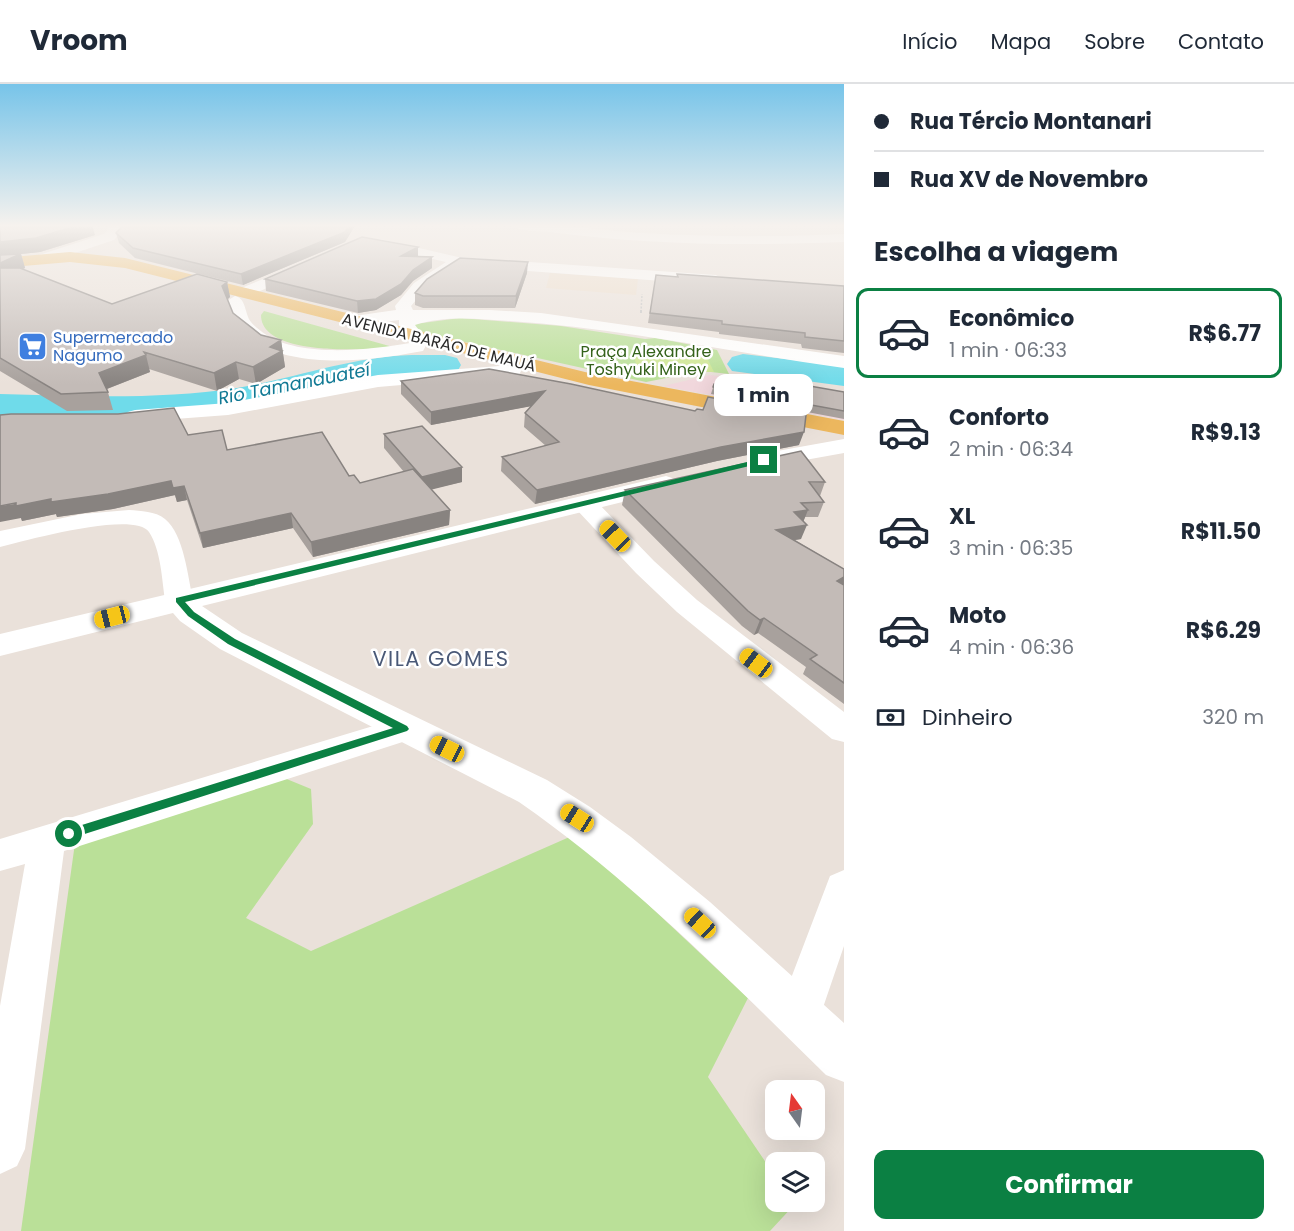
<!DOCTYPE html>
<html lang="pt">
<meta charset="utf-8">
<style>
body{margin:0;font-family:Poppins,sans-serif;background:#f6f6f7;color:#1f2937;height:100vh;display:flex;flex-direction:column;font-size:22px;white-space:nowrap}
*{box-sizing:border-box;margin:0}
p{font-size:20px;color:#747a83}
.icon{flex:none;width:33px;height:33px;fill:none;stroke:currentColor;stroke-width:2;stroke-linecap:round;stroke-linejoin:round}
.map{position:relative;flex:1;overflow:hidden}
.side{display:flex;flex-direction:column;background:#fff;width:450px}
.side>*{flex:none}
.guide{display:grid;align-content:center;height:132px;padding:0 30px;background:#fff}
.needle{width:39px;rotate:346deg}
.fabs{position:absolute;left:765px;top:996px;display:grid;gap:12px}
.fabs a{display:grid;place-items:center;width:60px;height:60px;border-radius:12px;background:#fff;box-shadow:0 6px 24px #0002;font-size:30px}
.end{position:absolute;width:27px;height:27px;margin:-14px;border:8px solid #0b8043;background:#fff;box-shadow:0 0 0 3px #fff}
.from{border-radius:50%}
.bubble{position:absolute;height:42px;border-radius:12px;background:#fff;box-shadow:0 6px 24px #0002;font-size:20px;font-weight:700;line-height:42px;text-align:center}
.car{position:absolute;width:18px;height:36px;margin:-18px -9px;border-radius:8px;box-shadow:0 0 4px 2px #0007;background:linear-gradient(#f5c518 24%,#345 0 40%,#f5c518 0 76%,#345 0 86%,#f5c518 0)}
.guide b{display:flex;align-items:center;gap:21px;height:57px;font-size:22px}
.guide b+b{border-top:2px solid #e0e1e3}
.guide i{width:15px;height:15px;background:#1f2937}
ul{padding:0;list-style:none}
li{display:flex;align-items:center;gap:18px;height:90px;margin:0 12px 9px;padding:0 18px;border:3px solid transparent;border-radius:12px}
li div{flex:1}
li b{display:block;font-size:22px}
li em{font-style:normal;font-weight:700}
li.current{border-color:#0b8043}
li>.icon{width:54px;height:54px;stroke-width:1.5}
h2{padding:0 30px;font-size:27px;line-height:72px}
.pay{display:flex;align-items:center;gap:15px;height:66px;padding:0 30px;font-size:22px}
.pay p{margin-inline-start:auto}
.primary-button{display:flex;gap:12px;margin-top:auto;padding:12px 30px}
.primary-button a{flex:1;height:69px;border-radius:12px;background:#0b8043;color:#fff;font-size:24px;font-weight:700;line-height:69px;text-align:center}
header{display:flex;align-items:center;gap:36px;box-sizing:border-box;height:84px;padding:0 30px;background:#fff;border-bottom:2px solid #e0e1e3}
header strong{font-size:28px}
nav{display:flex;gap:33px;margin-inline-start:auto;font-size:21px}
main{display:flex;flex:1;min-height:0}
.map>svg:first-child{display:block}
.education{fill:#ecdcca}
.medical{fill:#f1d7dc}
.green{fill:#bae098}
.pitch{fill:#cfe794}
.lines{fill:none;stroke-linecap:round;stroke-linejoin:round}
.river{fill:#6fdbea;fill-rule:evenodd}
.path-far1{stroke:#c3c3c3;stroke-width:1.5;stroke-dasharray:2 1.5;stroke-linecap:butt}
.path{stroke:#c3c3c3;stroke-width:2;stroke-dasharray:3 1.5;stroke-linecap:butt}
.minor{fill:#fff;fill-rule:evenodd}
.tertiary{fill:#fff;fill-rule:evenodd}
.secondary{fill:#fff;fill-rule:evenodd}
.primary{fill:#ecb75e;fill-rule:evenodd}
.wall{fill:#a8a19d}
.shaded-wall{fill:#888380}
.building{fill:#c3bbb7;stroke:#888380;stroke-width:1.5}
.route{fill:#0b8043}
.labels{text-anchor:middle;stroke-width:5;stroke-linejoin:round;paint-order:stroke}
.far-shop-label{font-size:16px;fill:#366cbe;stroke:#fff;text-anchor:start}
.far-street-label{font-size:16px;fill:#282828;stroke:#fff}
.far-park-label{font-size:16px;fill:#34621b;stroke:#fff}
.far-water-label{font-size:18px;font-style:italic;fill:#117994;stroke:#fff}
.neighbourhood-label{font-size:21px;letter-spacing:1.5px;fill:#4a5977;stroke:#fff}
</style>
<header>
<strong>Vroom</strong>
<nav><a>Início</a><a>Mapa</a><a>Sobre</a><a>Contato</a></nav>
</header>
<main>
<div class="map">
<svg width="844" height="1147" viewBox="0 0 844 1147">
<rect width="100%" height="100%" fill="#eae1da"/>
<path class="education" d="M 550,189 L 638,195 L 636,211 L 546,204 Z"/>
<path class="medical" d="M 710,291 L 844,308 L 844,336 L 663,302 Z"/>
<path class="green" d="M 264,227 L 393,263 C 366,266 261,273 261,231 Z
M 460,234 L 561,242 L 645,255 L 656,254 L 717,266 L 729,290 L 702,287 L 646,298 L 415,247 L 415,240 Z
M 272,689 L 311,705 L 313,740 L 246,834 L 311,867 L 574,751 L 748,914 L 708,993 L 775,1092 L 776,1118 L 793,1118 L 795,1120 L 770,1147 L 21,1147 L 75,759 Z"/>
<path class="pitch" d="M 631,266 L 704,268 L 714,288 L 639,287 Z"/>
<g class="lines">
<path class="river" d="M 743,270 L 844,282 L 844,302 L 732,287 L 727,280 L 732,273 Z
M 412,271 L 445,271 L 457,274 L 461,281 L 457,288 L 445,291 L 369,294 L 253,321 L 208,328 L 119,333 L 0,332 L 0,310 C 79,312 159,316 237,304 C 297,294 349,273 412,271 Z"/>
<path class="path-far1" d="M 641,228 L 642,210"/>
<path class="path" d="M 641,229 L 641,226"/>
<path class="minor" d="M 510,140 C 555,139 598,146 643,149 C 710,153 777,153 844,150 L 844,158 C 746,162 647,161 550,148 C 539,147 518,148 510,140 Z
M 380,155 L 458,173 L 716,191 L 724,196 L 716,201 L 461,182 L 425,205 L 411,222 L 413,226 L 490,226 L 541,229 L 844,272 L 844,284 C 733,269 622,244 510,237 C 480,235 444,231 415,241 L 428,258 L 423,267 L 417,268 C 364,278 276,288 237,243 C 231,236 230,225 227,217 L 235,212 C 247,215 244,229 251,238 C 254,242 261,247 265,250 C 300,274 370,266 410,259 L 399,246 L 399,236 L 353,242 L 345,237 L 347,233 L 396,226 L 395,222 L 414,199 L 446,178 L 375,162 L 373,159 Z
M 302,179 L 309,183 L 307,186 L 251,211 L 245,213 L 237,208 L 239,205 Z
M 512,281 L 519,283 L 521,287 L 519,291 L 378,303 L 228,331 L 135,338 L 128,336 L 125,332 L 128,328 L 135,326 L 228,319 L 378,291 Z
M 586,414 L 595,416 L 654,477 L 697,516 L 844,628 L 844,658 L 832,655 L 677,528 L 636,489 L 577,426 L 574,421 L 577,416 Z
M 129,426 C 141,427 155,427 165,435 C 184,450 188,494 193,516 L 189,522 L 179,525 L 169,522 L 165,516 C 162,496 161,466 149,448 C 134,426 24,457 0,463 L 0,447 L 82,430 Z
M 403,633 L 415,636 L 419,645 L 415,654 L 64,767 L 25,1065 L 17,1082 L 0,1090 L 0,922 L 25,780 L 0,787 L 0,755 Z
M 844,786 L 844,862 L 815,947 L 799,953 L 783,947 L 777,931 L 830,792 Z"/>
<path class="tertiary" d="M 844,355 L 844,369 L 760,384 L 751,382 L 748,377 L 751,372 L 760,370 Z
M 666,392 L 675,395 L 679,400 L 675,405 L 202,522 L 242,549 L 547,696 L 590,723 L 631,753 L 710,818 L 844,939 L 844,998 L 826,991 C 728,895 633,797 519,718 L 220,565 L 180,537 L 173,529 L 0,572 L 0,550 Z"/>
<path class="secondary" d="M 112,140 L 127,140 L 114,156 L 45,179 L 37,174 L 39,171 L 104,150 Z"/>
<path class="primary" d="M 70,168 L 125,174 L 589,289 L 844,337 L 844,351 L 589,301 L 125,184 L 70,178 L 0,184 L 0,174 Z"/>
</g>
<path class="wall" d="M 0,140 L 22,141 L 95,151 L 40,168 L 21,170 L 25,184 L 22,185 L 112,220 L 227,198 L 230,213 L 227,215 L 233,229 L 261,251 L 281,256 L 285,283 L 256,300 L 239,295 L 217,307 L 149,285 L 150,288 L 107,305 L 113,326 L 67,327 L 0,287 Z
M 124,140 L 356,140 L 345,158 L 243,201 L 135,174 L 119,159 L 116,149 Z
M 418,163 L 418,172 L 432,173 L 432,184 L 413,197 L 401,211 L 376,226 L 358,229 L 266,207 L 265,195 Z
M 527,189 L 515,224 L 423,224 L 415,221 L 415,209 Z
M 677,190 L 844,202 L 844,269 L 802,264 L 801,260 L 719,250 L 719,248 L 648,239 L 656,191 L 677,193 Z
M 401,297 L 799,361 L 717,377 L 535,420 L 501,387 L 502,373 L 546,362 L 524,343 L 525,329 L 531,322 L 431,341 L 401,310 Z
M 714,300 L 726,302 L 735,300 L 790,303 L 844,308 L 844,335 L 711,310 Z
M 384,350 L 462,398 L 431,405 L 450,426 L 449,441 L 313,473 L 293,444 L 203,464 L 187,416 L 177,418 L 175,411 L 113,425 L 57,433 L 56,430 L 22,437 L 21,434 L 188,351 L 227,366 L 349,392 L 360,399 L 404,388 L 384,364 Z
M 825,398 L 820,412 L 824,418 L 818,433 L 805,433 L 803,437 L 801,455 L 795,456 L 844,485 L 844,620 L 803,590 L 806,583 L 758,549 L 754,551 L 742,542 L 622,421 L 625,406 Z"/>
<path class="shaded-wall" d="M 82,140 L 92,140 L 95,151 L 40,168 L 21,170 L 25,184 L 0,196 L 0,158 Z
M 350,140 L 356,140 L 345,158 L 243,201 L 241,190 Z
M 418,163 L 418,174 L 401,172 Z
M 432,173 L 432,184 L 413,197 L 401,211 L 376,226 L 358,229 L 357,217 L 413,186 Z
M 528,178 L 527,189 L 515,224 L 516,212 Z
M 227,198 L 230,213 L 225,218 L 222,202 Z
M 281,256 L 285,283 L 256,300 L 253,283 L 270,263 Z
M 146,271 L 150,288 L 104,306 L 99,289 Z
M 236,278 L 239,295 L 217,307 L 214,289 Z
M 545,307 L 543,320 L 431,341 L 431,328 Z
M 804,348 L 799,361 L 717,377 L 535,420 L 537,406 L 721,363 Z
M 462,383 L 462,398 L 422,408 L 422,393 Z
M 171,397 L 175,411 L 113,425 L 57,433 L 56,430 L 22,437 L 21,434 L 0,438 L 0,422 L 51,415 Z
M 184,402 L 187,416 L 177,418 L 173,404 Z
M 450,426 L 449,441 L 313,473 L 311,458 Z
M 808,426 L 802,441 L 794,428 Z
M 291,429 L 293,444 L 203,464 L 200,449 Z
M 807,441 L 801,455 L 771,460 L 776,446 Z
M 844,493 L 844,504 L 837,497 Z
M 764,534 L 758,549 L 754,551 L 760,536 Z"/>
<path class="building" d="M 0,140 L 21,140 L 22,141 L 33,140 L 82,140 L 36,154 L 0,158 Z
M 124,140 L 350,140 L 345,148 L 241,190 L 133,164 L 116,149 Z
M 362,153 L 418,163 L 401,172 L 432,173 L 413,186 L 401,200 L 376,215 L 357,217 L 265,195 Z
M 20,170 L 0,179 L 0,171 Z
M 460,174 L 528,178 L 516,212 L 423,212 L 415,209 L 427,195 Z
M 0,184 L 20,184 L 112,220 L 197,190 L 227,198 L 222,202 L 233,229 L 261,251 L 281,256 L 270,263 L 282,267 L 253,283 L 236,278 L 214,289 L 144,268 L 146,271 L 99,289 L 108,308 L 61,310 L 0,274 Z
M 677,190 L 844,202 L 844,257 L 805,253 L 805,249 L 722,240 L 722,237 L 650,229 L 656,191 L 678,193 Z
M 489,285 L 571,300 L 695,327 L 697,325 L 703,326 L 708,313 L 806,331 L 804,348 L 721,363 L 537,406 L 502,373 L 559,358 L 525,329 L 545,307 L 431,328 L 401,297 Z
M 757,297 L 791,303 L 791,300 L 804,301 L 844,308 L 844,327 L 713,303 L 714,300 L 726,302 L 727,299 L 735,300 L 736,298 L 756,301 Z
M 174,324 L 188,351 L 222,346 L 227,366 L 322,348 L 349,392 L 354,391 L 360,399 L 413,385 L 450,426 L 311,458 L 291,429 L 200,449 L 184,402 L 173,404 L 171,397 L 108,410 L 51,418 L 51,415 L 16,422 L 16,419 L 0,422 L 0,331 L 11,330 L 118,330 Z
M 422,342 L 462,383 L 422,393 L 384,350 Z
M 801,367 L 825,398 L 809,398 L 824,418 L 801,419 L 808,426 L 794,428 L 807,441 L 776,446 L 844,485 L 844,493 L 837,497 L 844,501 L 844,599 L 810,575 L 817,571 L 764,534 L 760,536 L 748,527 L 625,406 Z"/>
<linearGradient id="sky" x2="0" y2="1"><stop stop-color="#77c4e9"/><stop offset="0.47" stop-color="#f6f2ee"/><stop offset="1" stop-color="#f6f2ee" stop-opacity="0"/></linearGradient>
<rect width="844" height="301" fill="url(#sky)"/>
<path class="route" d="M 764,374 L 766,378 L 185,518 L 194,528 L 235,555 L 407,642 L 409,645 L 407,647 L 69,755 L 65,753 L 65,746 L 69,745 L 393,644 L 228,560 L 188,532 L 176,518 L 176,514 Z"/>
<defs>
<symbol id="supermarket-square" viewBox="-11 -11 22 22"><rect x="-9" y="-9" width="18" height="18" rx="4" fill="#3f7fe0" stroke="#fff"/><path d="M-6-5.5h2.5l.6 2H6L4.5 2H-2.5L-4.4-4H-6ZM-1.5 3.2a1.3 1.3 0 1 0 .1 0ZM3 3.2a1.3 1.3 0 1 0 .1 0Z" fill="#fff"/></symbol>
</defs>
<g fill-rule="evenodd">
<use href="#supermarket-square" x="16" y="246" width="33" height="33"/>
</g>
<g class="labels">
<g class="far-shop-label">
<text x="53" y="259">Supermercado<tspan x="53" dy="18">Nagumo</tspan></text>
</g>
<g class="far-street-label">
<text transform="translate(439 258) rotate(14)" y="6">AVENIDA BARÃO DE MAUÁ</text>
</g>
<g class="far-park-label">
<text x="646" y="273">Praça Alexandre<tspan x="646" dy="18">Toshyuki Miney</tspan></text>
</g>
<g class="far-water-label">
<text transform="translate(294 300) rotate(-11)" y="6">Rio Tamanduateí</text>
</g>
<g class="neighbourhood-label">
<text x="441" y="582">VILA GOMES</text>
</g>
</g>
</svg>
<div class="fabs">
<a><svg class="needle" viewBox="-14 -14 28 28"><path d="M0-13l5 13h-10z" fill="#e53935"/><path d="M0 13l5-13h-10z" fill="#747a83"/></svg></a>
<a><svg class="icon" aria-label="layers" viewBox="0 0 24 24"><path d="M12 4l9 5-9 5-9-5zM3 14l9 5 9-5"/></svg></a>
</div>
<i class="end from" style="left:69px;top:750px"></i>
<i class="end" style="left:764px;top:376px"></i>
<div class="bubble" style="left:714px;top:290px;width:99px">1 min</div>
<i class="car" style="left:615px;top:452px;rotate:316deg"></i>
<i class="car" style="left:112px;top:533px;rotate:256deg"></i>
<i class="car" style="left:756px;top:579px;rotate:307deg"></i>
<i class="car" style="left:447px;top:665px;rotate:296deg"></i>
<i class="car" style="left:577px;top:734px;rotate:302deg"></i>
<i class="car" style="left:700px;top:839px;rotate:313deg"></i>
</div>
<section class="side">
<div class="guide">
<b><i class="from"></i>Rua Tércio Montanari</b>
<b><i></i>Rua XV de Novembro</b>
</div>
<h2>Escolha a viagem</h2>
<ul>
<li class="current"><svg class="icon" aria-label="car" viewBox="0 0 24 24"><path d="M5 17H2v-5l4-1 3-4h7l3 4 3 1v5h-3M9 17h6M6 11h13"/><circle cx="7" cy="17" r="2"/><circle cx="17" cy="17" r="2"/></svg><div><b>Econômico</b><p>1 min · 06:33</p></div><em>R$6.77</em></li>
<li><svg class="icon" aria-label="car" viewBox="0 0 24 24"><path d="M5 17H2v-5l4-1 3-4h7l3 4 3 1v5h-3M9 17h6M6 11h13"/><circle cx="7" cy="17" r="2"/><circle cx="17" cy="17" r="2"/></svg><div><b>Conforto</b><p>2 min · 06:34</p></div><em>R$9.13</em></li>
<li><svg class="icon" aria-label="car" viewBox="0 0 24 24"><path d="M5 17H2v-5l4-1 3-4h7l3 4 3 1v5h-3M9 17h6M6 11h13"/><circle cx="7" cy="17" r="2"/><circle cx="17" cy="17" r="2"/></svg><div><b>XL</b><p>3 min · 06:35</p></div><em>R$11.50</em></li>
<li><svg class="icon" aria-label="car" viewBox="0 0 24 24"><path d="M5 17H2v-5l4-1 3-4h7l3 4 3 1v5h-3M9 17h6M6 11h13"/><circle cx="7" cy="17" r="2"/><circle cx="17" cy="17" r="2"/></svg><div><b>Moto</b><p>4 min · 06:36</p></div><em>R$6.29</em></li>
</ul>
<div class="pay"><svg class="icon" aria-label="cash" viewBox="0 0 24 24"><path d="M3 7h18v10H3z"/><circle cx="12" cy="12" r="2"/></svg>Dinheiro<p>320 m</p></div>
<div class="primary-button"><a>Confirmar</a></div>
</section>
</main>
